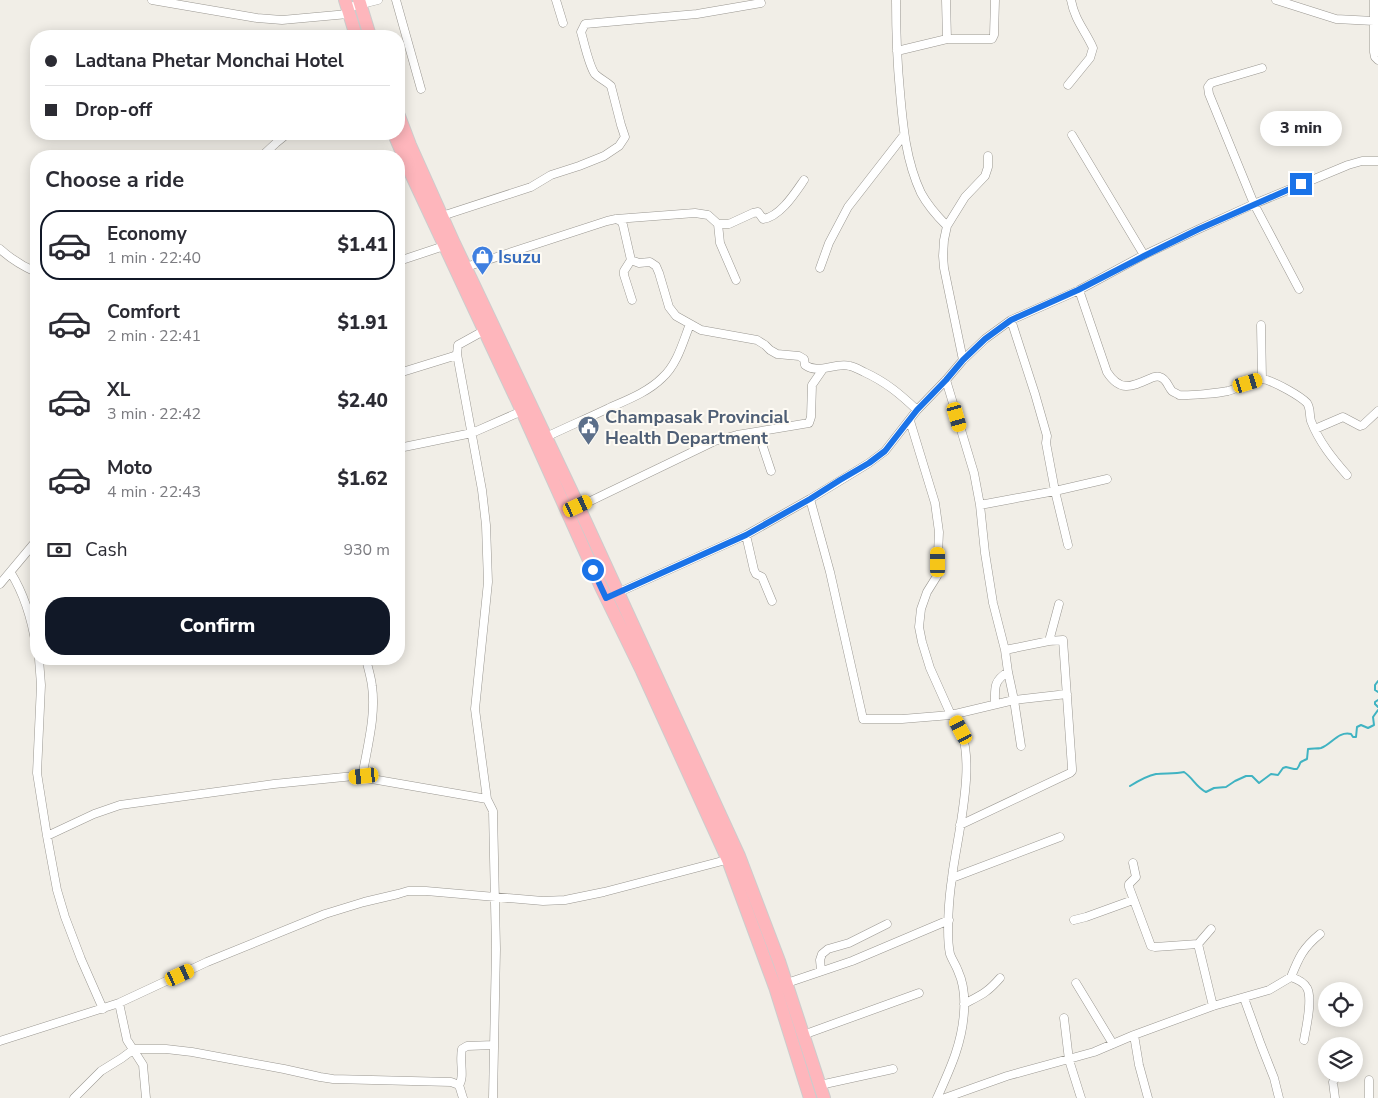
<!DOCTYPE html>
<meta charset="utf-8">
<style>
body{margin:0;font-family:"Nunito Sans",sans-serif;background:#f7f7f7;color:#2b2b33;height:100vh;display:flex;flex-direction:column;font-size:19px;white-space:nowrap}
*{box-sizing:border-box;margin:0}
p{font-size:16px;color:#7c7c81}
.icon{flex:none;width:28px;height:28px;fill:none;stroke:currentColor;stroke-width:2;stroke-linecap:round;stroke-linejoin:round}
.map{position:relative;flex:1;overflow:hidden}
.panel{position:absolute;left:30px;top:150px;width:375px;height:515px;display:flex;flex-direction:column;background:#fff;border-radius:20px;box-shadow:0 2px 12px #0003}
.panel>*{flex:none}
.guide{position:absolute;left:30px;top:30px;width:375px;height:110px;border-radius:20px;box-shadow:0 2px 12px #0003;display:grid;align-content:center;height:110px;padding:0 15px;background:#fff}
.tools{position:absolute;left:1318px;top:982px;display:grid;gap:10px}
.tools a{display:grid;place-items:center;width:45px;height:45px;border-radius:50%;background:#fff;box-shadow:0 2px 12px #0003;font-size:25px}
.end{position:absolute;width:22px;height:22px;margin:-11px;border:6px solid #1a73e8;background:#fff;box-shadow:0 0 0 2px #fff}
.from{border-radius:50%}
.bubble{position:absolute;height:35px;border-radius:18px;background:#fff;box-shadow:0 2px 12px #0003;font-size:16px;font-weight:800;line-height:35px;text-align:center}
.car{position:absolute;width:15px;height:30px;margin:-15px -8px;border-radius:6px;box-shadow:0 0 4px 1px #0007;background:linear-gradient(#f5c518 24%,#345 0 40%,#f5c518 0 76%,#345 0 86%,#f5c518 0)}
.guide b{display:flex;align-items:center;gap:18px;height:48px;font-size:19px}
.guide b+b{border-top:1px solid #e1e1e2}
.guide i{width:12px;height:12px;background:#2b2b33}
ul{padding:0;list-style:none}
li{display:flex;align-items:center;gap:15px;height:70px;margin:0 10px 8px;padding:0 5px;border:2px solid transparent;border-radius:20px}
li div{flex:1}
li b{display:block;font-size:19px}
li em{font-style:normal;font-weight:800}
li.selected{border-color:#111827}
li>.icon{width:45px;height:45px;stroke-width:1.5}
h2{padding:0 15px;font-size:22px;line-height:60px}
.pay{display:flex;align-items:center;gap:12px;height:55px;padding:0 15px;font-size:19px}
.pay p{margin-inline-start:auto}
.action{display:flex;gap:10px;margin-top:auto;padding:10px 15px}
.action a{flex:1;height:58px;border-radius:20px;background:#111827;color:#fff;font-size:20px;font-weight:800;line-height:58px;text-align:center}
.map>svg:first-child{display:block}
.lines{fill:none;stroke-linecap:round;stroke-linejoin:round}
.stream{stroke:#40b3c2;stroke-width:2}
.minor-casing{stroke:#9a9791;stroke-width:9}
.trunk-casing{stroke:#cdcccc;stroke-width:14}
.minor{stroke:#fff;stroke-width:8}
.trunk{stroke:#feb6bc;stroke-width:12}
.route{stroke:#1a73e8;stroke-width:6}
.labels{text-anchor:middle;stroke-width:4;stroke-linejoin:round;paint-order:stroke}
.shop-label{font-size:18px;font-weight:bold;fill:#366cbe;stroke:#fefbf4;text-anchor:start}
.service-label{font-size:18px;font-weight:bold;fill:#4e5e75;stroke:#fefbf4;text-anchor:start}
</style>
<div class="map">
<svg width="1378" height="1098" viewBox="0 0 1378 1098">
<rect width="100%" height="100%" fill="#f1eee7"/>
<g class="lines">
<path class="stream" d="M 1378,681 L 1375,685 L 1375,690 L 1378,692
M 1378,700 L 1375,702 L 1375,704 L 1378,707
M 1130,786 C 1138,781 1146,776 1156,774 C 1165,773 1175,774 1184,772 C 1193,778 1196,787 1206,792 L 1214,788 L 1226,787 L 1235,781 L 1246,776 L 1252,776 L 1259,783 L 1271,774 L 1278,775 L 1283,768 L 1286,767 L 1294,769 L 1297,769 C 1303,761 1296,764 1307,759 L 1308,749 C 1312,748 1317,749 1321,748 C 1332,744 1338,731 1351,734 L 1353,737 L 1356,737 L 1357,727 L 1361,725 L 1368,728 L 1374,725 L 1373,717 L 1378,710"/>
<defs>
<path id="minor" d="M 152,0 L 257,18 L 282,20 L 348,14
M 396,0 L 421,89
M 556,0 L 563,23
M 896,0 C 896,31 897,61 900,92 C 903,127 906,161 921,193 C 928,206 937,216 947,226
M 946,0 L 947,39
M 1276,0 L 1336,19 L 1374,21
M 1374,0 L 1374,52 L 1375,57 L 1378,60
M 346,8 L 378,0
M 897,51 L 947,39 L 992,39 L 994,35 L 995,0
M 1262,68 L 1211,83 L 1208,87 L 1209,94 L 1254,204 L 1299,289
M 1068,85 L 1090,58 L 1093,48 C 1085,30 1075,21 1071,0
M 1072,135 L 1144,255
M 262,156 L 276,143 L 287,134
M 442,216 L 531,187 L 551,175 L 579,166 L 604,156 L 619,146 L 625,137 L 621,125 L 611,86 C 606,81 600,79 595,74 C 589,66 584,42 581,32 L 585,24 L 697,14 L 761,3
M 616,219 L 621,221 L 623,225 L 631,260 L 639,263 L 650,262 L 656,266 L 659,273 L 669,307 L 676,316 L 701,330 L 757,340 L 765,345 L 770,350 L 777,354 L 799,356 L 804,359 L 805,365 C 819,375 834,362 850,366 C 855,367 860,370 864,372 C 886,382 900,394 917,410
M 718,224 L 720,243 L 736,280
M 0,249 C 11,259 22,266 36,272
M 631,260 L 624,271 L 624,275 L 632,300
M 399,261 L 447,245
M 466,267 L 607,221 L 616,219 L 695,213 L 708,215 L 718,224 L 729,224 L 753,213 L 758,212 L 763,219 C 780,217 795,193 804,180
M 820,268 L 829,243 L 848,207 L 904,135
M 1079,290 L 1107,372 C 1120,392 1131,387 1149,379 C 1153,377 1157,376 1160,377 C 1167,379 1168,387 1172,391 C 1173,392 1178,394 1179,395 C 1188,396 1219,393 1228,391 C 1240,388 1255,376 1267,380 C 1278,384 1299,395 1307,403 C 1311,409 1309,415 1311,421 C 1319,442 1333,459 1347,475
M 1011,320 L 1035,394 L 1047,436 L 1046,443 L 1055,491 L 1068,545
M 1261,325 L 1262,379
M 457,354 L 482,490 L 486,525 L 488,582 L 475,709 L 487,799
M 963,360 L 944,268 L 943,256 L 944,240 L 947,226 L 965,197 L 985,176 L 988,167 L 988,156
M 399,373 L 454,356 L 457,354 L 458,345 L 487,329
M 946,380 L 974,473 L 980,505 L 985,553 L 993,603 L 1005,650 L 1049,641 L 1063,640 L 1072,768 L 1072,771 L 1070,773 L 960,825
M 910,421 L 935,503 L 939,532 L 937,576 L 927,592 L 921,609 L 919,627 L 922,642 L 930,668 L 951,715 L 1014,700 L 1008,672 L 1005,650
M 1315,429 L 1343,417 L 1360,426 L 1363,425 L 1378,411
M 758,432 L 771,471
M 546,437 C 567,427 588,418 609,408 C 627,400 648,392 662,378 C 677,365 683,342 690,324
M 399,448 L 472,433 L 522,411
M 810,499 L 830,572 L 863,719 L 902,719 L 951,715 C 983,746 956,838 952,878 C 949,897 946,935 950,954 C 952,960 956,965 958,971 C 964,984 965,998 964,1012 C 962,1044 950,1069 937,1098
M 980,505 L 1055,491 L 1107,479
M 578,507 L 715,441 L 737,435 L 809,423 L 811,417 L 812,385 L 823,369
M 746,535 L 754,570 L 756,574 L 762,577 L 772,601
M 11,573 C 24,594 32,621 36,646
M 0,584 L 36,541
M 615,594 L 746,535 L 810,499 L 869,463 L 885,451 L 917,410 L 946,380 L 963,360 L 985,339 L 1011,320 L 1079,290 L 1144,255 L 1199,229 L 1254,204 L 1348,165 L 1362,161 L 1378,161
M 1049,641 L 1059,604
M 39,659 L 41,685 L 37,773 L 47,836 L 57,890 L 65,917 L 81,959 L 103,1009
M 995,704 C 995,688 993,681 1008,672
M 1021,746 L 1014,700 L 1067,694
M 364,775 L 363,772 C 368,744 376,714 372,686 C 371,677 368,668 366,659
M 47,836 L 94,814 L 120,805 L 274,784 L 364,775 L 366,778 L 487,799 L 493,811 L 496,949 L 493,1098
M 1133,863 L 1136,877 L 1129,884 L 1129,887 L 1151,946 L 1155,947 L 1198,944 L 1213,1006
M 952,878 L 1060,837
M 1074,920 L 1086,917 L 1133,900
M 1198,944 L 1211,929
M 821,970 L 820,960 L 822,954 L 828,949 L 849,943 L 887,924
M 1291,977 C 1299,957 1303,948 1320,934
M 787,983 L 852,961 L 949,920
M 1076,983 L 1113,1044
M 1244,998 L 1261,1045 L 1274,1078 L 1279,1098
M 119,1003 L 127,1040 L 143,1065 L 146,1098
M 964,1004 C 981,995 987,993 1000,978
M 1064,1018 L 1069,1060 L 1081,1098
M 803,1035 L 919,993
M 1134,1035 L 1139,1065 L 1148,1098
M 0,1041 L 119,1003 L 207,962 L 325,914 L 364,902 L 398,894 L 408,891 L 426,891 L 543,901 L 565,900 L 604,892 L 730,859
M 459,1085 L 463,1098
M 820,1085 L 893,1069
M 74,1098 L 101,1071 L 122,1058 L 134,1049 L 166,1049 L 192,1052 L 284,1069 L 320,1077 L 333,1079 L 451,1082 L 459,1085 C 465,1077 459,1061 462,1049 L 467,1046 L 494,1045
M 945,1098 L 1007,1076 L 1094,1052 L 1134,1035 L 1213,1006 L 1269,990 L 1291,977 C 1297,979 1304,982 1307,988 C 1313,999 1306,1028 1304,1040
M 1335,1098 L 1333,1082 L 1337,1076 L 1341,1074
M 1369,1098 L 1369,1080"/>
<path id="trunk" d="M 345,0 L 356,36
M 359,0 L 370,36
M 399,116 L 410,145 L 453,241 L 571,490 L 739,856 L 779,961 L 824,1098
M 394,134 L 412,176 L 522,411 L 601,587 L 642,671 L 728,860 L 775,987 L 810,1098"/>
</defs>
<use href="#minor" class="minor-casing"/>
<use href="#trunk" class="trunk-casing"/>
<use href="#minor" class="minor"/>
<use href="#trunk" class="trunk"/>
</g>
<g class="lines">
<path class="route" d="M 593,570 L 606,598 L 746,535 L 810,499 L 840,480 L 869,463 L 885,451 L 917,410 L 946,380 L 963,360 L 985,339 L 1011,320 L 1078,290 L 1144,256 L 1199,229 L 1301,184"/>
</g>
<defs>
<symbol id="shop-pin" viewBox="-11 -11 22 30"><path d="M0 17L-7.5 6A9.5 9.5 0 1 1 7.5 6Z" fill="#3f7fe0" stroke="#fefbf4"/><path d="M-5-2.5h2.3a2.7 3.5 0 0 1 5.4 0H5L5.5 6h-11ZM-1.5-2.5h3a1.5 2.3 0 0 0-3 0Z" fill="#fff"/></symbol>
<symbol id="civic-pin" viewBox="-11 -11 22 30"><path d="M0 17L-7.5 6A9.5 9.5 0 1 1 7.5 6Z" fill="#5c6f8a" stroke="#fefbf4"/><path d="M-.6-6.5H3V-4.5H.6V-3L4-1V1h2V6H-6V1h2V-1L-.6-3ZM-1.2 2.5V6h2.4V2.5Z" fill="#fff"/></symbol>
</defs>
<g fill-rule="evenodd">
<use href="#shop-pin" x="470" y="244" width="25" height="34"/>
<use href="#civic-pin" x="576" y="414" width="25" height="34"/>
</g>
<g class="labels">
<g class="shop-label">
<text x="498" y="263">Isuzu</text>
</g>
<g class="service-label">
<text x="605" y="423">Champasak Provincial<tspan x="605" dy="21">Health Department</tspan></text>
</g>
</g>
</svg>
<div class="tools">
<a><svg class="icon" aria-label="locate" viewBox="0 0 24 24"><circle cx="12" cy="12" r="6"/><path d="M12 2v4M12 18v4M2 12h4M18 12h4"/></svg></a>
<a><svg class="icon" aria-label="layers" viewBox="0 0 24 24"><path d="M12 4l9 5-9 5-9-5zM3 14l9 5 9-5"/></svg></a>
</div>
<i class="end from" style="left:593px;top:570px"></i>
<i class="end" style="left:1301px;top:184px"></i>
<div class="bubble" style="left:1260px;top:111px;width:82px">3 min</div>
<i class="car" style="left:1248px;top:383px;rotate:73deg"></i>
<i class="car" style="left:957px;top:417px;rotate:164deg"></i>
<i class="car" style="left:578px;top:506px;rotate:65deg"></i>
<i class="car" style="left:938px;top:562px;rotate:0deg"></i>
<i class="car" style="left:961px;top:730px;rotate:332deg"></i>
<i class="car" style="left:364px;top:776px;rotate:264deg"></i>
<i class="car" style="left:180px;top:975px;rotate:65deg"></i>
<div class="guide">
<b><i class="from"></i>Ladtana Phetar Monchai Hotel</b>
<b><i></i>Drop-off</b>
</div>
<section class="panel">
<h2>Choose a ride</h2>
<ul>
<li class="selected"><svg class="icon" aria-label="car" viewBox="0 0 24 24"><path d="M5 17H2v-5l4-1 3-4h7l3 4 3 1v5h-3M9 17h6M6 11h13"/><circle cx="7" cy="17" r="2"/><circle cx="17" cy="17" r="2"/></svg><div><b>Economy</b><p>1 min · 22:40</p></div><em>$1.41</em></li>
<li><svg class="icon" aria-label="car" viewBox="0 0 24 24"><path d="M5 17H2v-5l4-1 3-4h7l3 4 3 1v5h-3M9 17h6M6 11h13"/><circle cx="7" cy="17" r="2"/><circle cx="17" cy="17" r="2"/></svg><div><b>Comfort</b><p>2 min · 22:41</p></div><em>$1.91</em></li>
<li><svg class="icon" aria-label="car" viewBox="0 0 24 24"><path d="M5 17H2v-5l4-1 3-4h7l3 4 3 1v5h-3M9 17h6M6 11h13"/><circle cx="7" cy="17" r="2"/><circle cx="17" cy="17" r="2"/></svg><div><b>XL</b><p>3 min · 22:42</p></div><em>$2.40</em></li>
<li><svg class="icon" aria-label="car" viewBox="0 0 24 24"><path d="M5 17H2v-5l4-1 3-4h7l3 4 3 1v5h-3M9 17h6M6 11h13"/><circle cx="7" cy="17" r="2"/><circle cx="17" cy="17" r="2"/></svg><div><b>Moto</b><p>4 min · 22:43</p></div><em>$1.62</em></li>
</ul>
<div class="pay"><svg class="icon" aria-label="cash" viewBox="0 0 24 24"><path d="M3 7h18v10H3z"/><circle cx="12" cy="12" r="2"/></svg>Cash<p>930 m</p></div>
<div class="action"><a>Confirm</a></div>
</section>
</div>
